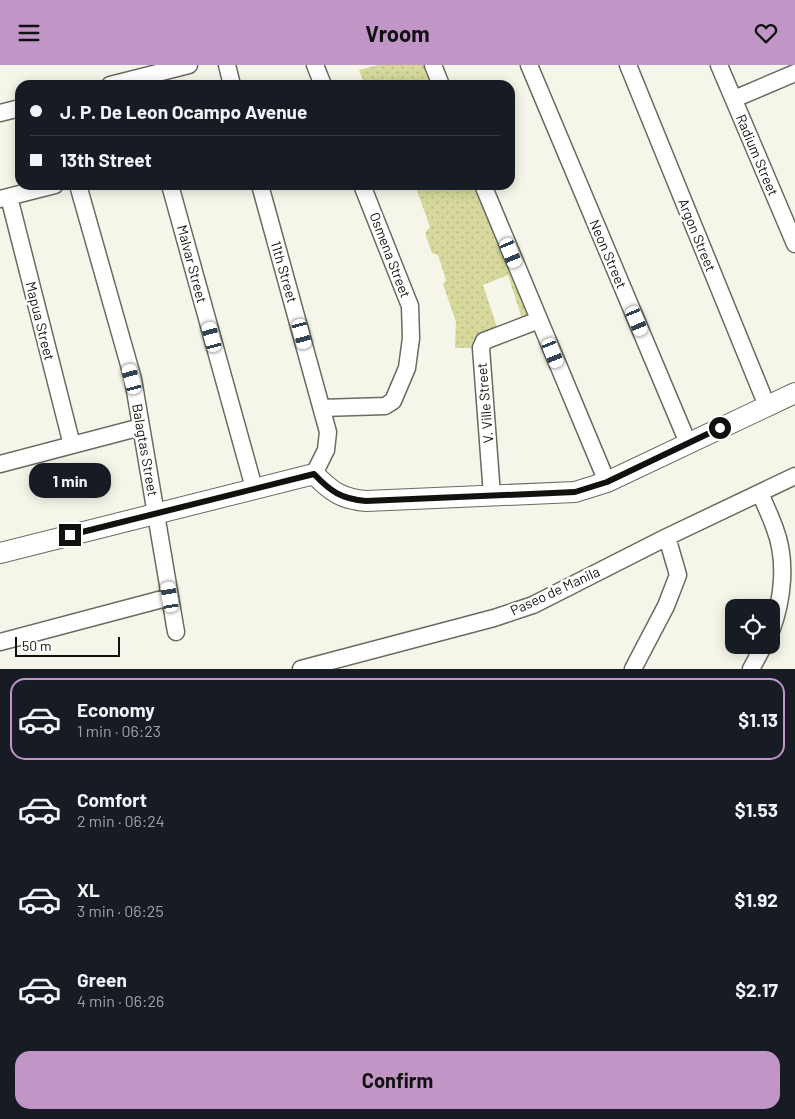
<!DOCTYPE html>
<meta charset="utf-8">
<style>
body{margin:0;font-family:Barlow,sans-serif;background:#242831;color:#f1f3f6;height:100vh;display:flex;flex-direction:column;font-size:19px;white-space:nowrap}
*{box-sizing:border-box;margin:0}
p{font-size:16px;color:#9ea1a6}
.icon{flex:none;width:28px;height:28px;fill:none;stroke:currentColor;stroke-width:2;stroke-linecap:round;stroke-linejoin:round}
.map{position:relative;height:604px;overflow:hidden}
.sheet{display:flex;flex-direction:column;background:#171b24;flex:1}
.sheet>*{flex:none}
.guide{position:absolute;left:15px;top:15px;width:500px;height:110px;border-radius:15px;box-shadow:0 2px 12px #0003;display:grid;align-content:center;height:110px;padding:0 15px;background:#171b24}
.buttons{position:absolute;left:725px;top:534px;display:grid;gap:10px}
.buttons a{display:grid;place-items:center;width:55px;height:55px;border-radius:10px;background:#171b24;box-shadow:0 2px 12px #0003;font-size:25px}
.scale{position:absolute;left:15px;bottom:12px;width:105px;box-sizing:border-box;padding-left:5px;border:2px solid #11110d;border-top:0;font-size:14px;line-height:18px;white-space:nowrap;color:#11110d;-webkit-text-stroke:4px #fff;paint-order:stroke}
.end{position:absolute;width:22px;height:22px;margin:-11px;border:6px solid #11110d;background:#fff;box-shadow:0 0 0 2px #fff}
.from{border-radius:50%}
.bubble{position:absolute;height:35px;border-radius:15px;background:#171b24;box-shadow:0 2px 12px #0003;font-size:16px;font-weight:700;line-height:35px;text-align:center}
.car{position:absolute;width:15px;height:30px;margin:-15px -8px;border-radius:6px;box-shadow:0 0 4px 1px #0007;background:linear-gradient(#fff 24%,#345 0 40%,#fff 0 76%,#345 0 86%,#fff 0)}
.guide b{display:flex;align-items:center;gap:18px;height:48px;font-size:19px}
.guide b+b{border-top:1px solid #363941}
.guide i{width:12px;height:12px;background:#f1f3f6}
ul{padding:9px 0 0;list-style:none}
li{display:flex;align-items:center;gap:15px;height:82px;margin:0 10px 8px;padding:0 5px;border:2px solid transparent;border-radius:15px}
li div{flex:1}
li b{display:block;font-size:19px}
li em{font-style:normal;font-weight:700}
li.current{border-color:#c195c6}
li>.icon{width:45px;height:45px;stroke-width:1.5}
.primary-button{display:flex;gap:10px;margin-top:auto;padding:10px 15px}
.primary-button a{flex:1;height:58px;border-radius:15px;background:#c195c6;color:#111;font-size:20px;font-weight:700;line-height:58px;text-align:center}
header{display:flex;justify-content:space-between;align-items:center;height:65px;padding:0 15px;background:#c195c6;color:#111;font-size:22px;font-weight:700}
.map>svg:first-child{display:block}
.park{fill:url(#park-dots)}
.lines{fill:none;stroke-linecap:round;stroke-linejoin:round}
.minor-casing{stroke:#6a6b60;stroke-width:19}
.tertiary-casing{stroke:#6a6b60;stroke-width:22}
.minor{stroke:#fff;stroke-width:16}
.tertiary{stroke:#fff;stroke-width:20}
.route{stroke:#11110d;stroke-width:6}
.labels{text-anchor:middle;stroke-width:5;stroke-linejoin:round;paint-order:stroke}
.street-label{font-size:14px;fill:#11110d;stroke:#fff}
</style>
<header><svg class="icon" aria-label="menu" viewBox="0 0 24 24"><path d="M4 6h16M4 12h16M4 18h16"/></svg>Vroom<svg class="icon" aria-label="heart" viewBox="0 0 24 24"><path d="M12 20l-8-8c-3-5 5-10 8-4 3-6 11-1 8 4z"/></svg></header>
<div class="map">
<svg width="795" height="604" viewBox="0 0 795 604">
<defs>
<pattern id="park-dots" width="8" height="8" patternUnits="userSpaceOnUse" patternTransform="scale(1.25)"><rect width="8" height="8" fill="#d6d99b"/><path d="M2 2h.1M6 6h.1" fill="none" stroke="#b7b984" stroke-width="1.8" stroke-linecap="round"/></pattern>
</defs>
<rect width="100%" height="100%" fill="#f5f6e9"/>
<path class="park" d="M 378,0 L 426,0 L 435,20 L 365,20 L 359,5 Z
M 415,120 L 480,120 L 539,255 L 524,260 L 508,210 L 483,220 L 498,265 L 481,283 L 455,283 L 456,257 L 443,219 L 446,215 L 438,190 L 432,188 L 425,168 L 430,162 Z"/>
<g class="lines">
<defs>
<path id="minor" d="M 227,0 L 232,20
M 315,0 L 323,20
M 433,0 L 441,20
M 529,0 L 688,378
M 628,0 L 767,341
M 719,0 L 795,179
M 110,20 L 189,0
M 734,34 L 795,8
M 0,48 L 20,43
M 78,120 L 133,314 L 176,567
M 170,120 L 254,423
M 260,120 L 328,367 L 326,385 L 314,409
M 483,120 L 607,417
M 9,132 L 72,380
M 0,134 L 55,120
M 322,343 L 385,341 L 393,336 L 407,303 L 411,273 L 410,241 L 362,120
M 0,399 L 141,362
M 760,428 C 765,440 771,452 775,464 C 787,495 783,535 771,566
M 492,430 L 481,283 L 484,276 L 539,255
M 0,577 L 170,532
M 301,604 L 494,553 L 533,540 L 667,472 L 795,411
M 633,604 L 666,541 L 678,510 L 667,472
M 751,604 L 764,580"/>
<path id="tertiary" d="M 0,488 L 314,409 C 331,426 341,434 366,436 L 575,427 L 607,417 L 795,328"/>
</defs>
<use href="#minor" class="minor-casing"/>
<use href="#tertiary" class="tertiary-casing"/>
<use href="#minor" class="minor"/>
<use href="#tertiary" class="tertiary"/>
</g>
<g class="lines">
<path class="route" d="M 70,470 L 314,409 C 330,426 341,434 366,436 L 575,427 L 607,417 L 720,363"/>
</g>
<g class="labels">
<g class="street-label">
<text transform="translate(757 90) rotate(67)" y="5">Radium Street</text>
<text transform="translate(697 170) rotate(68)" y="5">Argon Street</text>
<text transform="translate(608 189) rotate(67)" y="5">Neon Street</text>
<text transform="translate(390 190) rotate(69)" y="5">Osmena Street</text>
<text transform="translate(192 199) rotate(75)" y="5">Malvar Street</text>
<text transform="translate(284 207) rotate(74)" y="5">11th Street</text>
<text transform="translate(40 256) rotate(76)" y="5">Mapua Street</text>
<text transform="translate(485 338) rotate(-95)" y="5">V. Ville Street</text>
<text transform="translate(145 385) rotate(80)" y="5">Balagtas Street</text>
<text transform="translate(555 526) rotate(-25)" y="5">Paseo de Manila</text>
</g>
</g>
</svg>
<div class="buttons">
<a><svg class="icon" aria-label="locate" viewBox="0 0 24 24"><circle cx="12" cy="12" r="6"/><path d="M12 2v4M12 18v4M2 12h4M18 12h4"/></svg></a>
</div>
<div class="scale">50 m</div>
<i class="end from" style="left:720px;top:363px"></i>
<i class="end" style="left:70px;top:470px"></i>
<div class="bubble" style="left:29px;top:398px;width:82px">1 min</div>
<i class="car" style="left:511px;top:188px;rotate:157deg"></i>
<i class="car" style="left:637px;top:256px;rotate:157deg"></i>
<i class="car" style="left:302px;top:269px;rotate:165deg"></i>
<i class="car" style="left:212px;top:272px;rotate:345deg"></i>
<i class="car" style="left:553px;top:288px;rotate:158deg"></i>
<i class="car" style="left:132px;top:314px;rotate:345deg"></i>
<i class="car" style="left:170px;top:532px;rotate:351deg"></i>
<div class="guide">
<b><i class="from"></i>J. P. De Leon Ocampo Avenue</b>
<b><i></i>13th Street</b>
</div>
</div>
<section class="sheet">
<ul>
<li class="current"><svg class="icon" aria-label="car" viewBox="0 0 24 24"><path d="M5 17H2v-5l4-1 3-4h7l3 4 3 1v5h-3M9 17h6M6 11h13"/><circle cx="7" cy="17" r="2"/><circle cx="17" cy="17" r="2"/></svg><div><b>Economy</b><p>1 min · 06:23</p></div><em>$1.13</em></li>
<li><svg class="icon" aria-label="car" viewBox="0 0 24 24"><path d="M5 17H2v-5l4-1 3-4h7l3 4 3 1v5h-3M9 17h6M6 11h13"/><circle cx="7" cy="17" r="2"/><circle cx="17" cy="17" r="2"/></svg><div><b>Comfort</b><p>2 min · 06:24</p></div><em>$1.53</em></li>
<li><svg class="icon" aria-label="car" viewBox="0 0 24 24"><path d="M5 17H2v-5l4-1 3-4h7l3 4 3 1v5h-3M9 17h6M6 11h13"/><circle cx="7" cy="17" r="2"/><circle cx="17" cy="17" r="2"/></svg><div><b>XL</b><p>3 min · 06:25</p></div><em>$1.92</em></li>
<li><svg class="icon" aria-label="car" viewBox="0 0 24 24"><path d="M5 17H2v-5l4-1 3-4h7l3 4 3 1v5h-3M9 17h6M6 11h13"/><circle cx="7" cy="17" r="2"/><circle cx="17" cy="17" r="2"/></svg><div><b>Green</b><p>4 min · 06:26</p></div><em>$2.17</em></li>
</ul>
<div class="primary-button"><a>Confirm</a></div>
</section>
